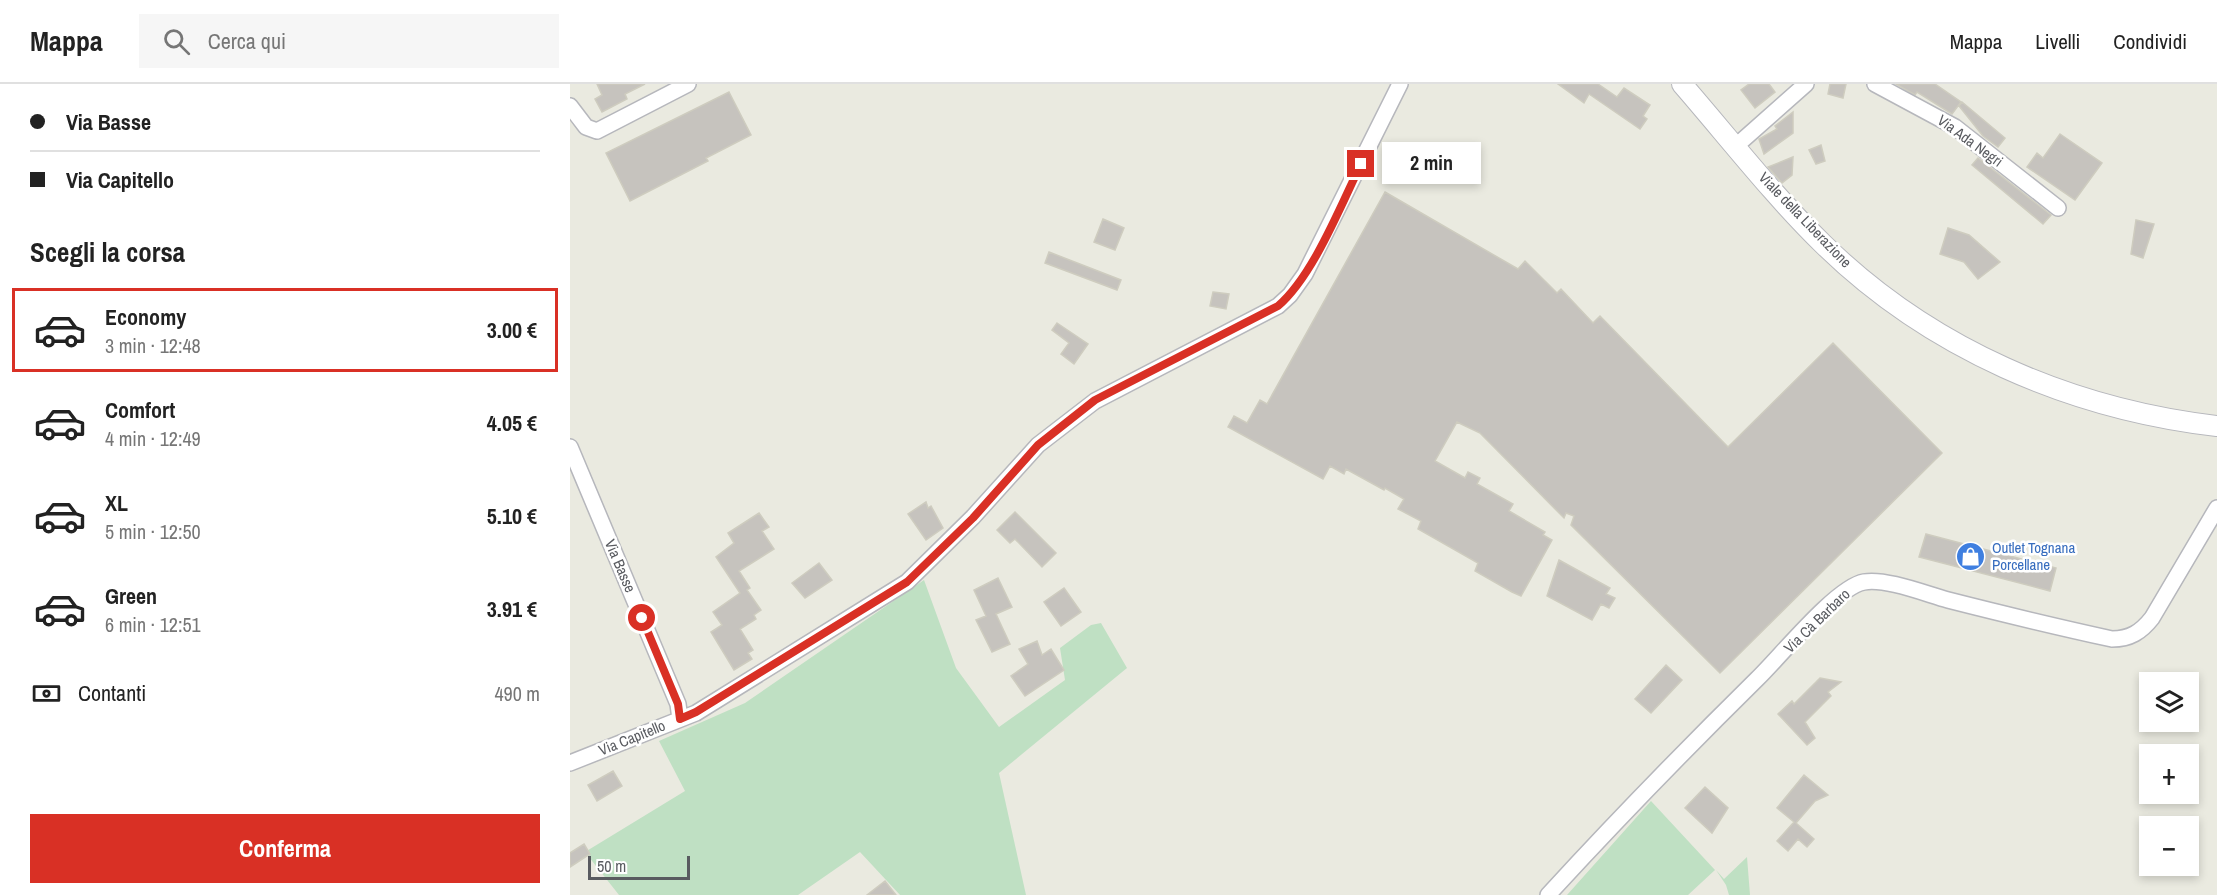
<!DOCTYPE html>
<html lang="it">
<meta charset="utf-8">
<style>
body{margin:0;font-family:"Archivo Narrow",sans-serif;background:#f6f6f6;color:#222;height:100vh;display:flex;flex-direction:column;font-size:22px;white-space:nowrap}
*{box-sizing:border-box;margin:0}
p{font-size:20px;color:#767676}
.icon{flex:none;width:33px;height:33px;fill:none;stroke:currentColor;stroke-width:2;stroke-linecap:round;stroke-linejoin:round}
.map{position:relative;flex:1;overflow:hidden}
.details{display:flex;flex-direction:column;background:#fff;width:570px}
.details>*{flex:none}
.top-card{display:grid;align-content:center;height:132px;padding:0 30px;background:#fff}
.buttons{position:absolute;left:1569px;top:588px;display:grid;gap:12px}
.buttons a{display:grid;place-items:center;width:60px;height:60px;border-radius:0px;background:#fff;box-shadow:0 3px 9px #0003;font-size:30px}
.scale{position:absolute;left:18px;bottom:15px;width:102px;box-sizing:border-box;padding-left:6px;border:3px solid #595b60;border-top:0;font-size:16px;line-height:21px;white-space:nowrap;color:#595b60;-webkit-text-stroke:4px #fff;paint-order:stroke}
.end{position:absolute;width:27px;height:27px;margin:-14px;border:8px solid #d93025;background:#fff;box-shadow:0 0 0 3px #fff}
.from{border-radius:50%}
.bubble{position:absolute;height:42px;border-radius:0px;background:#fff;box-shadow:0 3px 9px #0003;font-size:20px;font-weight:700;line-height:42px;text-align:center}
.top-card b{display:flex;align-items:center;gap:21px;height:57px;font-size:22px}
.top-card b+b{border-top:2px solid #e0e0e0}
.top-card i{width:15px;height:15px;background:#222}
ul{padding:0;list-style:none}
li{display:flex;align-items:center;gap:18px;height:84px;margin:0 12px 9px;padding:0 18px;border:3px solid transparent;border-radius:0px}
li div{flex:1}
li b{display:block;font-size:22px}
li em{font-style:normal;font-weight:700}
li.on{border-color:#d93025}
li>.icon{width:54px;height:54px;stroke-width:1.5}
h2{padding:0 30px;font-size:27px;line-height:72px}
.pay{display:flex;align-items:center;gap:15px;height:66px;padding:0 30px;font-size:22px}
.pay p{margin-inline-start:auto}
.cta{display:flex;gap:12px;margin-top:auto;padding:12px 30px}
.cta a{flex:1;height:69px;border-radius:0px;background:#d93025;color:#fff;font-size:24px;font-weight:700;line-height:69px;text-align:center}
header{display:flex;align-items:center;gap:36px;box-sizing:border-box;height:84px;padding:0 30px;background:#fff;border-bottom:2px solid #e0e0e0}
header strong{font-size:28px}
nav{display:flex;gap:33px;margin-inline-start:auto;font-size:21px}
.search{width:420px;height:54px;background:#f6f6f6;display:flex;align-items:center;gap:15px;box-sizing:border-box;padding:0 21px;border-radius:0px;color:#767676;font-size:22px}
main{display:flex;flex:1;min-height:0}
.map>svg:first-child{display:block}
.green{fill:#bfe0c3}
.building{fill:#c6c3be;stroke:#ceccbf;stroke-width:1.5}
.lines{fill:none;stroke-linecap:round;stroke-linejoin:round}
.minor-casing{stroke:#b6b7bc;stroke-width:18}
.tertiary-casing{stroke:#b6b7bc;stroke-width:22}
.minor{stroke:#fff;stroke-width:15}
.tertiary{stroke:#fff;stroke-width:20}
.route{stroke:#d93025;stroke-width:8}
.labels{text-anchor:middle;stroke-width:5;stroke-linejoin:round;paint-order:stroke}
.street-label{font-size:15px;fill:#595b60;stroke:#fff}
.shop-label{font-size:15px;fill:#366cbe;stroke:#fff;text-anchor:start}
</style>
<header>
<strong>Mappa</strong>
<div class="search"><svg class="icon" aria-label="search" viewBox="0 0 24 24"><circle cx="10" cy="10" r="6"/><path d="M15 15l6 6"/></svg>Cerca qui</div>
<nav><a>Mappa</a><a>Livelli</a><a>Condividi</a></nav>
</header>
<main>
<section class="details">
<div class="top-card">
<b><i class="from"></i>Via Basse</b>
<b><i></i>Via Capitello</b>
</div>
<h2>Scegli la corsa</h2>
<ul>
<li class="on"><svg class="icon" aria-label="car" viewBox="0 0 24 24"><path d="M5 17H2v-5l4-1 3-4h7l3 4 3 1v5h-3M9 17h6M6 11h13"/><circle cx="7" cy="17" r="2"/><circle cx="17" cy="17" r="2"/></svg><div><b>Economy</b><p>3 min · 12:48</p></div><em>3.00 €</em></li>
<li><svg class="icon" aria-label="car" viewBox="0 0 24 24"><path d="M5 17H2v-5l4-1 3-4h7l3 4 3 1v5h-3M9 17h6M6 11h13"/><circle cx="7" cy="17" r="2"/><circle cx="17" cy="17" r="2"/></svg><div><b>Comfort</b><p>4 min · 12:49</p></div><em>4.05 €</em></li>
<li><svg class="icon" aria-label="car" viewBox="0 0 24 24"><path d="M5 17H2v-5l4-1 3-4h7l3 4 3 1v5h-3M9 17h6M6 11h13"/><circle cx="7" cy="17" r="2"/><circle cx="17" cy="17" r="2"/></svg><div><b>XL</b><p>5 min · 12:50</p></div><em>5.10 €</em></li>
<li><svg class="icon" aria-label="car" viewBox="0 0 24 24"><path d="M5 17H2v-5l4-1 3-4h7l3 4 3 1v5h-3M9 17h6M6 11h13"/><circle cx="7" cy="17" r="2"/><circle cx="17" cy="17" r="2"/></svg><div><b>Green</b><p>6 min · 12:51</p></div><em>3.91 €</em></li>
</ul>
<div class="pay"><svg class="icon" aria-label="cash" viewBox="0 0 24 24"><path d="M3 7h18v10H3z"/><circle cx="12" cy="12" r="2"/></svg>Contanti<p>490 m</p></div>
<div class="cta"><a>Conferma</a></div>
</section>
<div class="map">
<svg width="1647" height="811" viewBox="0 0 1647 811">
<rect width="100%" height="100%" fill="#eaeae0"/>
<path class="green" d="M 354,496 L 386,584 L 429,643 L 495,596 L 490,564 L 521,541 L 531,539 L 557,584 L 429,689 L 456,811 L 330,811 L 290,768 L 228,811 L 49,811 L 15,768 L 115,707 L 89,657 L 175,619 Z
M 1081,717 L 1145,786 L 1118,811 L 997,811 Z
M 1177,773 L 1180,811 L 1159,811 L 1156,801 L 1146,786 L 1154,795 Z"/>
<path class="building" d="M 27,0 L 75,0 L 55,10 L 57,15 L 32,28 L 25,15 L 32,11 Z
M 988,0 L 1028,0 L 1047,13 L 1054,4 L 1080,21 L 1073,32 L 1077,35 L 1070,45 L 1019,10 L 1014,19 Z
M 1179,0 L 1199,0 L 1205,8 L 1185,24 L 1171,6 Z
M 1260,0 L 1276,0 L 1273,14 L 1258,10 Z
M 1326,0 L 1365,0 L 1391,18 L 1382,30 L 1347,8 L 1345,11 Z
M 159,8 L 181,51 L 136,74 L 138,77 L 60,117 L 36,69 Z
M 1392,18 L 1435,54 L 1428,63 L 1413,52 L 1389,22 Z
M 1223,28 L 1223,49 L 1194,70 L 1189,55 L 1207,45 L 1205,42 Z
M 1490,50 L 1532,79 L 1505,116 L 1457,83 L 1467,69 L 1473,74 Z
M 1251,61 L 1255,77 L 1246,80 L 1239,66 Z
M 1223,73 L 1222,91 L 1212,99 L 1198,83 Z
M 1408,74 L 1481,131 L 1473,140 L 1402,81 Z
M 815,108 L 948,185 L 955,177 L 987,209 L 991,205 L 1023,239 L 1030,232 L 1158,363 L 1263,259 L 1372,369 L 1150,589 L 1001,441 L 1004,432 L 996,429 L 994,434 L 910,349 L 887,338 L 865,377 L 895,394 L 898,388 L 910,394 L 907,400 L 943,420 L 939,427 L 975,448 L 973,451 L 982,456 L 951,512 L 942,508 L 905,487 L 908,479 L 848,445 L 851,437 L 828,425 L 834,415 L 815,404 L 814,406 L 776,385 L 774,390 L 760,382 L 753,395 L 658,343 L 664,332 L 677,339 L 690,316 L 697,320 Z
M 533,135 L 554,144 L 545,166 L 524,158 Z
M 1566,136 L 1584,140 L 1573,174 L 1561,170 Z
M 1378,144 L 1399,151 L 1430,178 L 1408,195 L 1394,178 L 1370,170 Z
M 479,168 L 551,196 L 547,206 L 475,179 Z
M 643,208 L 659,210 L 656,225 L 640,222 Z
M 487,239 L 518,260 L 504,280 L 491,270 L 499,259 L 482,246 Z
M 356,418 L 358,424 L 361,422 L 373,444 L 356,456 L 338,430 Z
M 445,428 L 486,469 L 472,483 L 445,455 L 440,459 L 427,446 Z
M 189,429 L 199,443 L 192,447 L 204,465 L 169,487 L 180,504 L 177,506 L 191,526 L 184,531 L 186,535 L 170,545 L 183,566 L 178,569 L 182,575 L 164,586 L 141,548 L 152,541 L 143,528 L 170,509 L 146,473 L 164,459 L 158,449 Z
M 1356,450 L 1486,484 L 1480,507 L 1349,473 Z
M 989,476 L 1040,504 L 1036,510 L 1045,514 L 1039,524 L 1031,520 L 1022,536 L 977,512 Z
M 249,479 L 262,496 L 235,514 L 222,499 Z
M 428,494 L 442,523 L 426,530 L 440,560 L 422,568 L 406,536 L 416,532 L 404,506 Z
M 494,504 L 511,528 L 491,542 L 474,518 Z
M 467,557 L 472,571 L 481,565 L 494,586 L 455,612 L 441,592 L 458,580 L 449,565 Z
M 1096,581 L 1112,596 L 1081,629 L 1065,615 Z
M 1250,594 L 1271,598 L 1258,608 L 1261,612 L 1235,638 L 1245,654 L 1237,661 L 1208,630 L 1222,617 L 1224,620 Z
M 43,687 L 52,702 L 27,717 L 18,701 Z
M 1234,691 L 1258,711 L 1245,717 L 1226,739 L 1244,755 L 1237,763 L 1228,755 L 1218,767 L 1207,757 L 1224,738 L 1207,724 Z
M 1135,703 L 1158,724 L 1142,749 L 1115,724 Z
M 14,760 L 20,770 L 0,783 L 0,769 Z
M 315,797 L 326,811 L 297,811 Z"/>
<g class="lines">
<defs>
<path id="minor" d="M 1305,0 L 1385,43 L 1488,124
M 0,22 L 16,43 L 27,47 L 118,0
M 1166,62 L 1236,0
M 0,363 L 108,620 L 110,635
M 0,679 L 126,629 L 337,498 L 403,433 L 468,361 L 525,317 L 708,222 L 720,211 L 735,190 L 830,0
M 978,811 C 1046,737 1115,666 1187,595 C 1210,573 1266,503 1294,498 C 1316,494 1356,510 1378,516 C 1433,530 1487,543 1542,555 C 1560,555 1571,548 1582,534 L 1647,424"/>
<path id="tertiary" d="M 1112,0 C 1158,53 1203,111 1253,160 C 1359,264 1500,325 1647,342"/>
</defs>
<use href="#minor" class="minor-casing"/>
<use href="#tertiary" class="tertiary-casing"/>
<use href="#minor" class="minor"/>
<use href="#tertiary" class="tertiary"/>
</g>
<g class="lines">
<path class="route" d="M 72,534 L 108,620 L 110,635 L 126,628 L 337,498 L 403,434 L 468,361 L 525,316 L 708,222 C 743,192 770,123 791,80"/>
</g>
<defs>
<symbol id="shop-disc" viewBox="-11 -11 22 22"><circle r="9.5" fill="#3f7fe0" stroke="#fff"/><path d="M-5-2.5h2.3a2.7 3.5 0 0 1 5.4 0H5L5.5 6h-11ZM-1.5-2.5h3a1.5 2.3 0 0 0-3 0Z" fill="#fff"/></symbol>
</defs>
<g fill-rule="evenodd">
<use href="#shop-disc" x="1384" y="456" width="33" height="33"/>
</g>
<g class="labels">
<g class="street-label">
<text transform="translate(1400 57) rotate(36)" y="5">Via Ada Negri</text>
<text transform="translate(1235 136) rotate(46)" y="5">Viale della Liberazione</text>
<text transform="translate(50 482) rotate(67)" y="5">Via Basse</text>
<text transform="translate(1247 537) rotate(-44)" y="5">Via Cà Barbaro</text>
<text transform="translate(62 654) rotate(-22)" y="5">Via Capitello</text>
</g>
<g class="shop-label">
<text x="1422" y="469">Outlet Tognana<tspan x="1422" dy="17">Porcellane</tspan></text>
</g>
</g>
</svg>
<div class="buttons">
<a><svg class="icon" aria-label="layers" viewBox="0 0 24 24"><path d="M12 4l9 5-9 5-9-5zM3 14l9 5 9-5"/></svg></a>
<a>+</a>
<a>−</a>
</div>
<div class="scale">50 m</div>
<i class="end from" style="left:72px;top:534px"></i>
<i class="end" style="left:791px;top:80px"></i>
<div class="bubble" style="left:812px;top:58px;width:99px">2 min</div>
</div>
</main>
